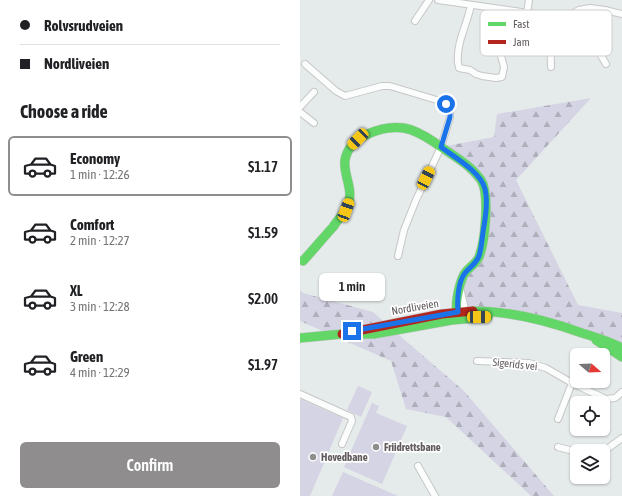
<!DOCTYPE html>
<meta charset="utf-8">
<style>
body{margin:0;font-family:"Asap Condensed",sans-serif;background:#f6f6f6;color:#202124;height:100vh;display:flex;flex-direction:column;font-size:15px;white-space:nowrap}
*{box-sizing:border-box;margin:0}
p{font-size:13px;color:#757577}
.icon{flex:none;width:22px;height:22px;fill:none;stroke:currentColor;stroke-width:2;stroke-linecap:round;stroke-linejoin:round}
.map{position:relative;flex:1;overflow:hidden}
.sheet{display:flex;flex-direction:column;background:#fff;width:300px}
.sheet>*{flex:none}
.banner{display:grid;align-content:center;height:88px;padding:0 20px;background:#fff}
.needle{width:26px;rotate:109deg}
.fabs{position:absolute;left:270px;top:348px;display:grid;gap:8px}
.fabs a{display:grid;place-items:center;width:40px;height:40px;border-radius:6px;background:#fff;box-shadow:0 1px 3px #0004;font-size:20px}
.end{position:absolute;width:18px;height:18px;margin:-9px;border:5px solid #1a73e8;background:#fff;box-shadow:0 0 0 2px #fff}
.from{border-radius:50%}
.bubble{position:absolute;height:28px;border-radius:6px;background:#fff;box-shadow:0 1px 3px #0004;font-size:13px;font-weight:600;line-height:28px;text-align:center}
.car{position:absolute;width:12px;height:24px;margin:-12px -6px;border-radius:5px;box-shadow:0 0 3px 1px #0007;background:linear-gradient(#f5c518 24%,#345 0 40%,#f5c518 0 76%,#345 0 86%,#f5c518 0)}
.banner b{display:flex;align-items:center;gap:14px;height:38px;font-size:15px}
.banner b+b{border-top:1px solid #e0e0e0}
.banner i{width:10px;height:10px;background:#202124}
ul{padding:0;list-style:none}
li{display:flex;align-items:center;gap:12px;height:60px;margin:0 8px 6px;padding:0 12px;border:2px solid transparent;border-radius:6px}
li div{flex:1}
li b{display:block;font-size:15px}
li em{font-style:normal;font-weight:600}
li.on{border-color:#8f8d8e}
li>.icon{width:36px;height:36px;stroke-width:1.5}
h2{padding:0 20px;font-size:18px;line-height:48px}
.button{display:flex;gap:8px;margin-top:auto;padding:8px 20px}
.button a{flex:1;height:46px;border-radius:6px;background:#8f8d8e;color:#fff;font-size:16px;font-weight:600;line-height:46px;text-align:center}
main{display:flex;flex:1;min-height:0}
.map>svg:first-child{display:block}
.green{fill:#d4d4e4}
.forest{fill:url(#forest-firs)}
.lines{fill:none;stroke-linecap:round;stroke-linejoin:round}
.street-casing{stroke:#c7c7c7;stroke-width:8}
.fast-casing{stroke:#c7c6c7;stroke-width:10}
.jam-casing{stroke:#c7c6c7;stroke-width:10}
.street{stroke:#fbfcfc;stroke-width:6}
.fast{stroke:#63d668;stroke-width:9}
.jam{stroke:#b3261e;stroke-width:9}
.route{stroke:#1a73e8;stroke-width:5}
.poi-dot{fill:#8f8d8e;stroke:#fff;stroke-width:1.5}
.labels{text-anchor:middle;stroke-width:3.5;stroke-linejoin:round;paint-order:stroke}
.street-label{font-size:11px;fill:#615b5d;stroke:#fff}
.poi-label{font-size:11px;font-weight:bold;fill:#615b5d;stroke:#fff;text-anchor:start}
.key{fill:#fff;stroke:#d0cece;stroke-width:1}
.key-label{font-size:11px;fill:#615b5d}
</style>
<main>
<section class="sheet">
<div class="banner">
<b><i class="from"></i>Rolvsrudveien</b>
<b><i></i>Nordliveien</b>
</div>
<h2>Choose a ride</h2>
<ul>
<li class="on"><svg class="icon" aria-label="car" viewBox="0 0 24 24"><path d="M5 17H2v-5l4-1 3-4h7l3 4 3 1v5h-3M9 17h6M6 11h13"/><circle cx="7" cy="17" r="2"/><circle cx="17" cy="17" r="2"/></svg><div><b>Economy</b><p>1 min · 12:26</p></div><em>$1.17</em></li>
<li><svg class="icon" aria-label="car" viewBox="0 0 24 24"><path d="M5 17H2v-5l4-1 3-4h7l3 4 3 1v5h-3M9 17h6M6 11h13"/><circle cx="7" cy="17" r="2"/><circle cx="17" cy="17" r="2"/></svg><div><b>Comfort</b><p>2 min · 12:27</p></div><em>$1.59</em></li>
<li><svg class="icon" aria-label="car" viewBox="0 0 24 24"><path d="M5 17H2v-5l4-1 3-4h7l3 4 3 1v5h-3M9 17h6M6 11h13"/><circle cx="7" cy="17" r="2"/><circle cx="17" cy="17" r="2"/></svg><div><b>XL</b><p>3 min · 12:28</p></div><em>$2.00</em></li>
<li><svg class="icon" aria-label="car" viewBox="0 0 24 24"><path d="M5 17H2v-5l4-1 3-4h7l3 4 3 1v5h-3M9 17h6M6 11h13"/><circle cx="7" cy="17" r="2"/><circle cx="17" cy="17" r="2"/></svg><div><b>Green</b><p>4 min · 12:29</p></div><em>$1.97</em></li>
</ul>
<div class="button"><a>Confirm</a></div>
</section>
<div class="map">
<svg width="322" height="496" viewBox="0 0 322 496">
<defs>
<pattern id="forest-firs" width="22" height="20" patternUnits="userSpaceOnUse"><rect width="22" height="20" fill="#d4d4e4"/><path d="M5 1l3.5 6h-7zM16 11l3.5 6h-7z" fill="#afafbc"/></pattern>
</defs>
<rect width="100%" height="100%" fill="#e5eaea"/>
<path class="green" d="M 58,386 L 72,392 L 61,417 L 47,410 Z
M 0,399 L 43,418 L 10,496 L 0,496 Z
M 72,403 L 79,406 L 76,413 L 107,426 L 82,484 L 44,467 Z
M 43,472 L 98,496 L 32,496 Z"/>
<path class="forest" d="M 291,98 L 216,180 L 278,305 L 322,313 L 322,353 L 308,344 L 213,315 L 160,315 L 161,283 L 174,264 L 186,213 L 177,176 L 141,147 L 194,137 L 197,114 Z
M 0,290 L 3,293 L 73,312 L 92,329 L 164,391 L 254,496 L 231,496 L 146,417 L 106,409 L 91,361 L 0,321 Z"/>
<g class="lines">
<defs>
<path id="street" d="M 138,0 L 250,16 L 266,17 L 279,10 L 290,8 L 305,10 L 322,14
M 171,5 C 167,25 156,43 158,63 L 159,68 L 170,70 L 176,74 L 182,76 L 196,78 L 202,77 L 204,67 L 201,56 L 202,49 L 206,39 L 210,11
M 279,10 L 288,27 L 289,35 L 306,64
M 227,13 L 229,0
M 250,16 L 251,67
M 115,21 L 129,0
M 5,64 L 36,91 L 45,96 L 82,86 L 90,86 L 140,101 L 146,104 L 150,110 L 150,117 L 141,147 L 116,200 L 104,230 L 98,256
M 0,107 L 14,92
M 0,112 L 14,123
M 160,288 L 164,305 L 163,313
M 177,361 L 229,363 L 246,368 L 272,383 L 306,399 L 315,398 L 322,392
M 0,394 L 51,417 L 52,421 L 42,444
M 258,419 L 272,383
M 258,447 L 277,452
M 303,452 L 322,438
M 118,466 L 135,496"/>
<path id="fast" d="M 3,261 C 13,250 23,238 33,227 C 38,219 45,213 48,205 C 54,189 43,175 45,160 C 49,136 83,125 104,128 C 115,130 125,136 134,142 C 150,154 169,163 181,180 C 190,194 185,242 179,257 C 176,264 169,267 165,273 C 160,280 155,303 157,311 C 158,314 160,317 162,319
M 173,311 C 211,311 246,320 282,333 C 295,337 309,341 322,348
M 0,338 L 42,334 L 74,334 L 152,320 L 188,317
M 296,340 L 322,357"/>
<path id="jam" d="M 42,334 L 142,314 L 173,311"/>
</defs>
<use href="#street" class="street-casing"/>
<use href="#fast" class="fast-casing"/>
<use href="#jam" class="jam-casing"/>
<use href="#street" class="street"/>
<use href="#fast" class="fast"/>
<use href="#jam" class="jam"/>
</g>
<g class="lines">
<path class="route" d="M 52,331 L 158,312 C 157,300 158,282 165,273 C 170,267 176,264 179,256 C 182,247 182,236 184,226 C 186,214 188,200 185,189 C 181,172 154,157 141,147 L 150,117 L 150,110 L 146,104"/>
</g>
<g class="poi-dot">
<circle cx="76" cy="447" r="4"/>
<circle cx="13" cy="457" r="4"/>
</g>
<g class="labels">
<g class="street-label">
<text transform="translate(115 307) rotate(-10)" y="4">Nordliveien</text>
<text transform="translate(215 364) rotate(6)" y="4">Sigerids vei</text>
</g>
<g class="poi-label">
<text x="84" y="451">Friidrettsbane</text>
<text x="21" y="461">Hovedbane</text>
</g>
</g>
<rect x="180" y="10" width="132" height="46" rx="6" class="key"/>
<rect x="188" y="22" width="18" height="4" fill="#63d668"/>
<rect x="188" y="40" width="18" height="4" fill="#b3261e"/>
<g class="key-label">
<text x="213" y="28">Fast</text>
<text x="213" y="46">Jam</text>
</g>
</svg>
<div class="fabs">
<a><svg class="needle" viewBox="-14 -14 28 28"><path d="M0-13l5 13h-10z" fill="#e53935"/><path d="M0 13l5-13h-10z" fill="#757577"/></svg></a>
<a><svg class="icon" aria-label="locate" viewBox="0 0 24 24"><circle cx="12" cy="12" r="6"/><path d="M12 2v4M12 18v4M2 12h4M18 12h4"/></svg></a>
<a><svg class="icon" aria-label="layers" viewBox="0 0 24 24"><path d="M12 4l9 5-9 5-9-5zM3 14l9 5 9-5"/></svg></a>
</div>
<i class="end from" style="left:146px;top:104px"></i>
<i class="end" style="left:52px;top:331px"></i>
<div class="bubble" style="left:19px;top:273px;width:66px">1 min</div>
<i class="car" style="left:58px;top:139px;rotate:225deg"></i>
<i class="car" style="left:126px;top:178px;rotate:26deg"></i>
<i class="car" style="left:46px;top:210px;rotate:20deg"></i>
<i class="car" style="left:179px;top:317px;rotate:90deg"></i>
</div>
</main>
